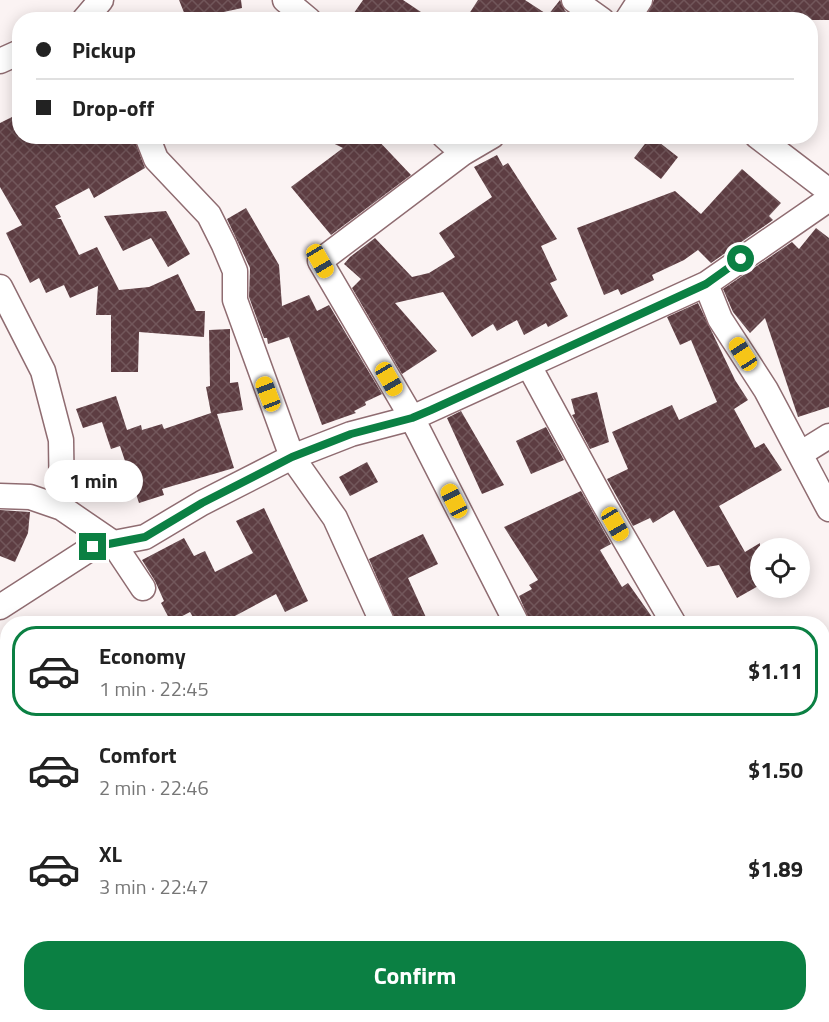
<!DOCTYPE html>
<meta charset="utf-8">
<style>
body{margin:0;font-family:"Titillium Web",sans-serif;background:#f2f2f2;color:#222;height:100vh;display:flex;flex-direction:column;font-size:22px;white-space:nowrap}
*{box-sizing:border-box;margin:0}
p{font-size:20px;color:#767676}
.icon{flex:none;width:33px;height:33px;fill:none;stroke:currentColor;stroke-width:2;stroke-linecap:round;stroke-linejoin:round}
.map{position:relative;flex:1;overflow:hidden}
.drawer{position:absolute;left:0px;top:616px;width:830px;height:406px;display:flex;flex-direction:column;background:#fff;border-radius:24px 24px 0 0;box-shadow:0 3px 15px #0003}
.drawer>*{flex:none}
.banner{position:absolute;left:12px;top:12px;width:806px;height:132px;border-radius:24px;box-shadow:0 3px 15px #0003;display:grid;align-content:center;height:132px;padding:0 24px;background:#fff}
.buttons{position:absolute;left:750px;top:538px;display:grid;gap:12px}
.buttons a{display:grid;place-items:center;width:60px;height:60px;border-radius:50%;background:#fff;box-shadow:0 3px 15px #0003;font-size:30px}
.end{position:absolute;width:27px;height:27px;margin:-14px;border:8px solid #0b8043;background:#fff;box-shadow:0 0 0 3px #fff}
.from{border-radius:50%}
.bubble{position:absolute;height:42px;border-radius:21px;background:#fff;box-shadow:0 3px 15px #0003;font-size:20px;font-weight:700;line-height:42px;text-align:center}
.car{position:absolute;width:18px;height:36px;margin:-18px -9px;border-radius:8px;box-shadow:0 0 4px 2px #0007;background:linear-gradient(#f5c518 24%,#345 0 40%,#f5c518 0 76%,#345 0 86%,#f5c518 0)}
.banner b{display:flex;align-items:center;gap:21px;height:57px;font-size:22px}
.banner b+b{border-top:2px solid #e0e0e0}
.banner i{width:15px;height:15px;background:#222}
ul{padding:10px 0 0;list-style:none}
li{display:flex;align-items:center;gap:18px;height:90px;margin:0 12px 9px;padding:0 12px;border:3px solid transparent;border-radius:24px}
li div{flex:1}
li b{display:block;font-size:22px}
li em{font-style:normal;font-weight:700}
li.on{border-color:#0b8043}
li>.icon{width:54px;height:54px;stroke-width:1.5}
.button{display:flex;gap:12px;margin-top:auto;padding:12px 24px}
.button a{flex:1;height:69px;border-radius:24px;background:#0b8043;color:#fff;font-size:24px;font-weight:700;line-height:69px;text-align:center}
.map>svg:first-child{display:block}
.building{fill:url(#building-cross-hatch)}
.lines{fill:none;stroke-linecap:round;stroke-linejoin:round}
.street-casing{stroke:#8f6c71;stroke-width:27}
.primary-casing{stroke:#8f6c71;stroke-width:36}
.street{stroke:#fff;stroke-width:24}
.primary{stroke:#fff;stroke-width:33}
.route{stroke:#0b8043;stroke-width:8}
</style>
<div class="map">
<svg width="829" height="1022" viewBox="0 0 829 1022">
<defs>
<pattern id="building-cross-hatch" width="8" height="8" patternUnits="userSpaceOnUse" patternTransform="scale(1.5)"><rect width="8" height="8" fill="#5d3d42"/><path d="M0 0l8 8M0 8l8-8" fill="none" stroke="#72575b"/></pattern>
</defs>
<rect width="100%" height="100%" fill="#fbf3f3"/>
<path class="building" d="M 179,0 L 241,0 L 242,8 L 187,20 Z
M 363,0 L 403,0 L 433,20 L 349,20 Z
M 478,0 L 525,0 L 548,15 L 560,0 L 565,11 L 577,20 L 465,20 Z
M 654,0 L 829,0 L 829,20 L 644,20 Z
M 20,113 L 20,136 L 133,136 L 145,168 L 94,198 L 89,188 L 55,206 L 61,217 L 57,219 L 61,219 L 79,255 L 97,247 L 119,290 L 149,287 L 178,274 L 196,311 L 205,311 L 204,337 L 139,332 L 138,372 L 111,372 L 111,315 L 96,315 L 98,286 L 70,298 L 64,285 L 46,293 L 39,278 L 30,283 L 6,233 L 22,225 L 0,187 L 0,123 Z
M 318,136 L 374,136 L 411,175 L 331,235 L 291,187 L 343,148 Z
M 651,136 L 678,157 L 661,179 L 634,158 Z
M 497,155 L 503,166 L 508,163 L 557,239 L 541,246 L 557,280 L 550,283 L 568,316 L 548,327 L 546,323 L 524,335 L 517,320 L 497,331 L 493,324 L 472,337 L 443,292 L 395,303 L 437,351 L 402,374 L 352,288 L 361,279 L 344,264 L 350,257 L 375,238 L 412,277 L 429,273 L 455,257 L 439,233 L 492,197 L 474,167 Z
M 742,169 L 781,203 L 769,216 L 773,220 L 711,263 L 698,250 L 684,260 L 652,275 L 654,280 L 621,295 L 618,289 L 604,295 L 577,228 L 675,191 L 701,214 Z
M 246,208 L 279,265 L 282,306 L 309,295 L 317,311 L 329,305 L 382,394 L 365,402 L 366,405 L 354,411 L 356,413 L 322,425 L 289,337 L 268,344 L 267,338 L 264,338 L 249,297 L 250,268 L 227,219 Z
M 166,211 L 190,254 L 168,267 L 151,238 L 123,251 L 104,216 Z
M 816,228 L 829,238 L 829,407 L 798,417 L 765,318 L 750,333 L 733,312 L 723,289 L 792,242 L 799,249 Z
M 698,303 L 735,380 L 748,400 L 734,409 L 755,448 L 764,443 L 782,470 L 719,506 L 745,552 L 760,543 L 760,585 L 737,598 L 719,565 L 707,567 L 674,510 L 653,523 L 650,518 L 633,526 L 607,479 L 628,469 L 612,432 L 672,405 L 679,420 L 717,402 L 691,340 L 680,345 L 667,317 Z
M 230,329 L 230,383 L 238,382 L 243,410 L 217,414 L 234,468 L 162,489 L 164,495 L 139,503 L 120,446 L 111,449 L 102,422 L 83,428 L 76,409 L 116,396 L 127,430 L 141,425 L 142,430 L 162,424 L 164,429 L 211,413 L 206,387 L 210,386 L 209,330 Z
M 597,392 L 609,442 L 590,449 L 572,415 L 575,414 L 571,399 Z
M 461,411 L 504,485 L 482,494 L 447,418 Z
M 546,427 L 564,460 L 531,474 L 516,441 Z
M 367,462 L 378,482 L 350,496 L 339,477 Z
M 581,491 L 611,544 L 600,550 L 622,587 L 628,583 L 657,624 L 531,624 L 519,596 L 532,589 L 529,585 L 538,580 L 504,527 Z
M 264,508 L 308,601 L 285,612 L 276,594 L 233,617 L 236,624 L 197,624 L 190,612 L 171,622 L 161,603 L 164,601 L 155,581 L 142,560 L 184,538 L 194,556 L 205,551 L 215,572 L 253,553 L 236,521 Z
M 0,510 L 30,512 L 28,533 L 15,562 L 0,556 Z
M 423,534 L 438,564 L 408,578 L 429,624 L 397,624 L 369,559 Z"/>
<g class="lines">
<defs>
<path id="street" d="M 285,0 L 309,20
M 574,0 L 602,20
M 84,20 L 101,0
M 627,20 L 640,0
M 0,61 L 20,52
M 147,136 L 156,159 L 209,215 L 224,245 L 235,271 L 235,300 L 292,457 L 335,518 L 383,624
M 444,136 L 463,153
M 492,136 L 463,153 L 320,261 L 412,418 L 517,624
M 757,136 L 829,191
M 829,199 L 706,284 L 720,319 L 766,390 L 829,509
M 0,287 L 43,371 L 61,440 L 62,508
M 529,366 L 604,504 L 674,624
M 800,454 L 829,436
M 0,496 L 30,497 L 62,508 L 113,543 L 143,588
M 0,607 L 93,547 L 145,537 L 202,503 L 292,457 L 351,434 L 412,418 L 706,284
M 0,1001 L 9,1022"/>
<path id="primary" d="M 822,827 L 829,824
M 438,1022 L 450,1016"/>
</defs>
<use href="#street" class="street-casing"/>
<use href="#primary" class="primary-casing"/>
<use href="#street" class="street"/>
<use href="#primary" class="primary"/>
</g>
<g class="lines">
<path class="route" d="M 93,547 L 145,537 L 202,503 L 292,457 L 351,434 L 412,418 L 431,410 L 706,284 L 741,259"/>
</g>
</svg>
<div class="buttons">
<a><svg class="icon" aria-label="locate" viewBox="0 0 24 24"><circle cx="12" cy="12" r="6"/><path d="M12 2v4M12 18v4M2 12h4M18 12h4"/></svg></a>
</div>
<i class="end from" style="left:741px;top:259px"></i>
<i class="end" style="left:93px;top:547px"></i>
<div class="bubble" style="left:44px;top:460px;width:99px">1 min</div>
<i class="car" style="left:320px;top:261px;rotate:150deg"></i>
<i class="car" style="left:743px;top:354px;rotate:327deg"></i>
<i class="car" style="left:389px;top:379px;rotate:150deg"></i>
<i class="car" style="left:268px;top:394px;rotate:339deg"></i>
<i class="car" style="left:454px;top:501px;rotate:333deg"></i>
<i class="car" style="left:615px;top:524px;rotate:150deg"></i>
<div class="banner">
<b><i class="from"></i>Pickup</b>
<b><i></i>Drop-off</b>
</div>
<section class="drawer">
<ul>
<li class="on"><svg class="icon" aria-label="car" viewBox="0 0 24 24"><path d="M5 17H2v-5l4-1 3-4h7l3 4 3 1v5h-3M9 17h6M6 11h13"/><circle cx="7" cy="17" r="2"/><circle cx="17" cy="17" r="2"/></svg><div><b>Economy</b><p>1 min · 22:45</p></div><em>$1.11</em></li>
<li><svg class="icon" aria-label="car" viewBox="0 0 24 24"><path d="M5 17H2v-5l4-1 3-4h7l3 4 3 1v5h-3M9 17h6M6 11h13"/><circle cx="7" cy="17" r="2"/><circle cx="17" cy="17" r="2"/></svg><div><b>Comfort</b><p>2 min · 22:46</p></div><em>$1.50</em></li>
<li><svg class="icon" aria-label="car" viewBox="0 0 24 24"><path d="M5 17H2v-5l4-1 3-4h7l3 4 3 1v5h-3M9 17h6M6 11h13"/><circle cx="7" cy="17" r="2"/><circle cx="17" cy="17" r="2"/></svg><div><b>XL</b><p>3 min · 22:47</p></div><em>$1.89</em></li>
</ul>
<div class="button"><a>Confirm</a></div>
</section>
</div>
